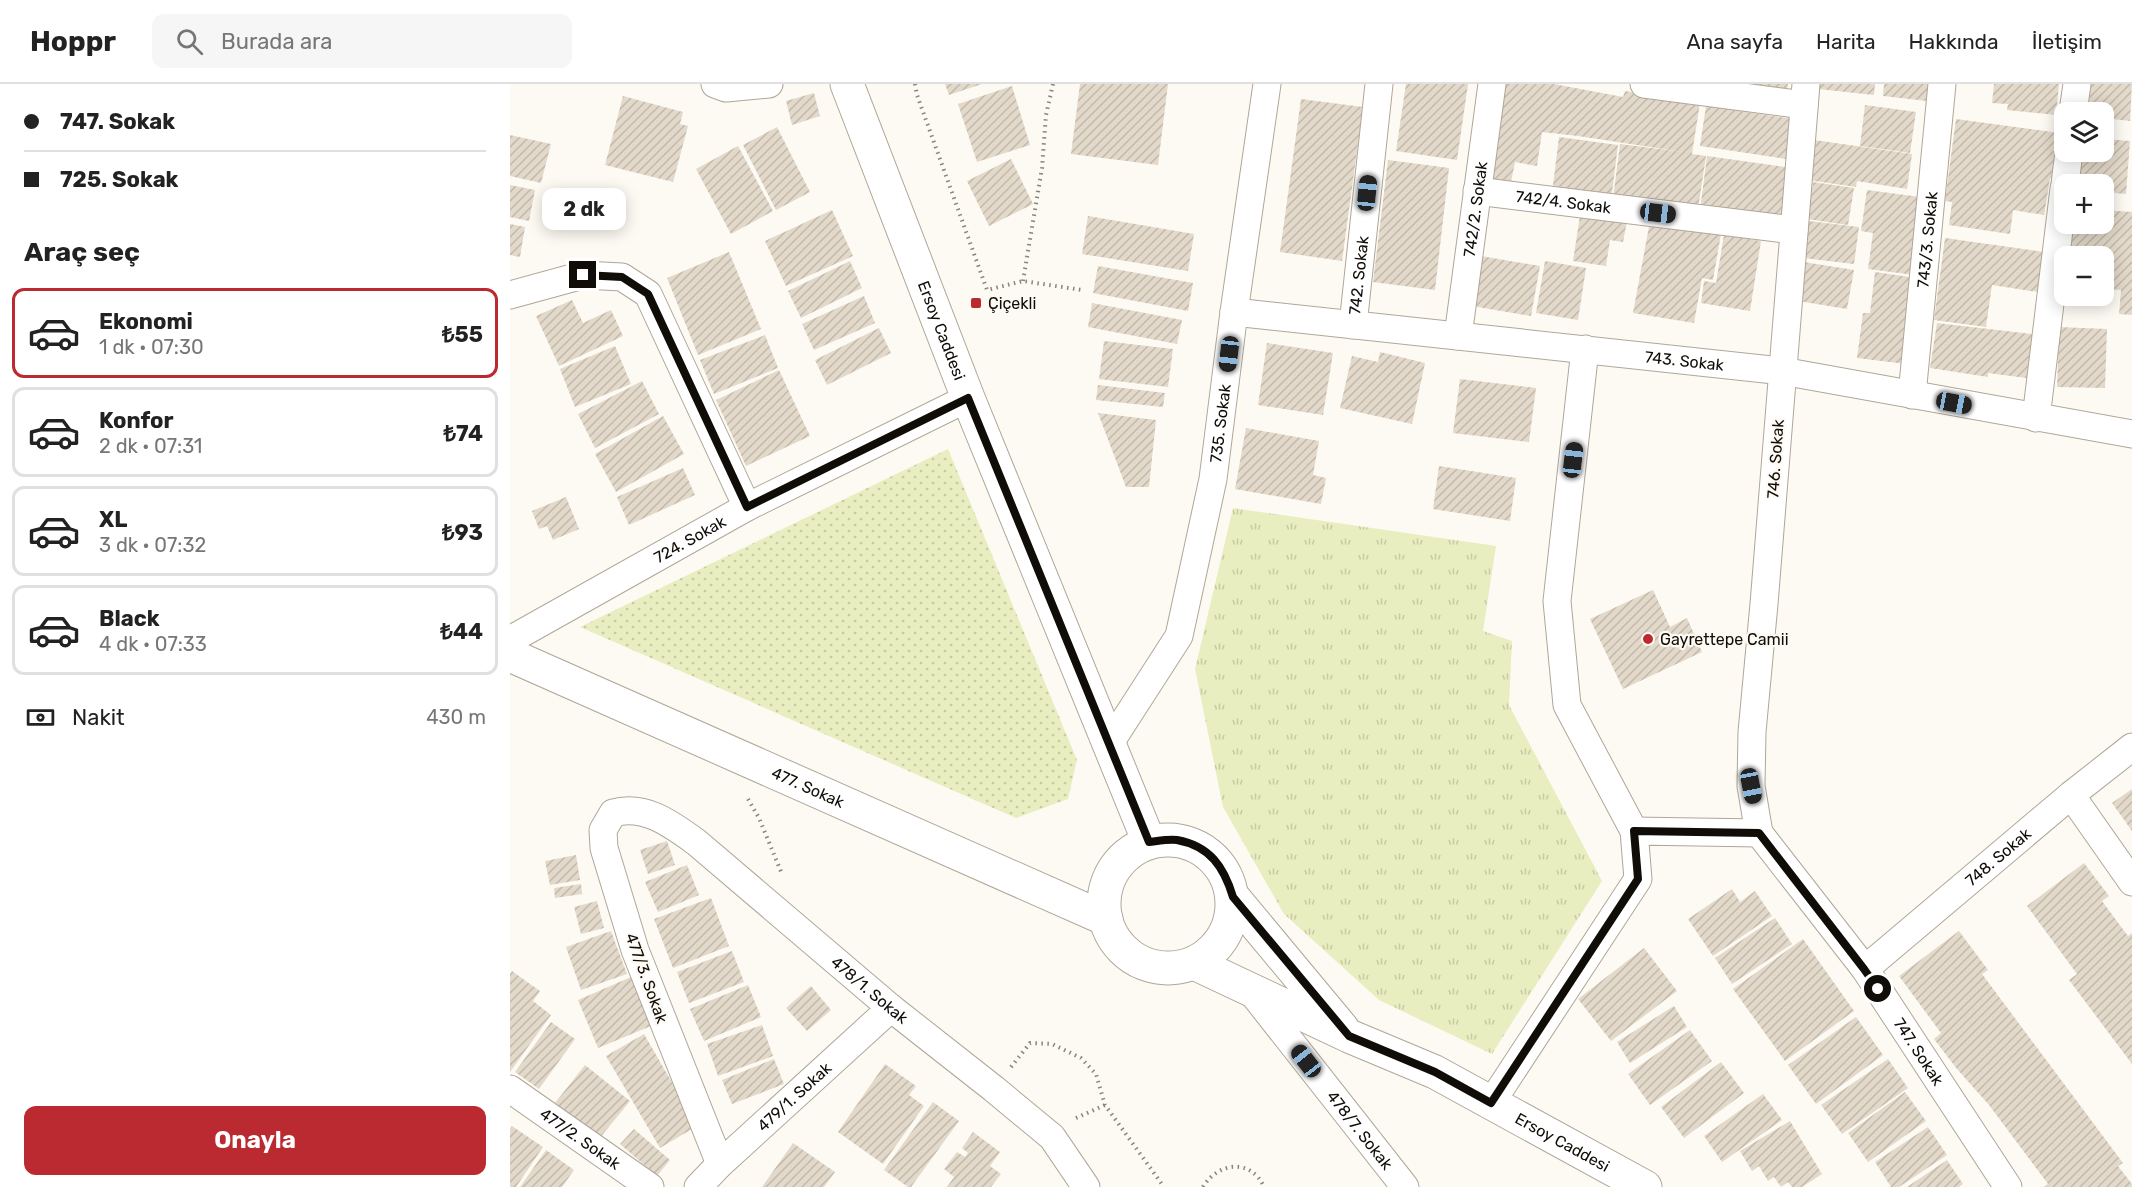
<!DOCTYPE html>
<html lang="tr">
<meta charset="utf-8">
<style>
body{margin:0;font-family:Rubik,sans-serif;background:#f6f6f6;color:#222;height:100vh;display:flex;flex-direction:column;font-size:22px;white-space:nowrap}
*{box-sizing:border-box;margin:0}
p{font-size:20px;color:#767676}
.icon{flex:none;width:33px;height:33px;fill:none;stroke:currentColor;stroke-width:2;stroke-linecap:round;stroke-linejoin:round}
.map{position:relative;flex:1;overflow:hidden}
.sheet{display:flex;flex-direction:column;background:#fff;width:510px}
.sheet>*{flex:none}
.top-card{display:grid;align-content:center;height:132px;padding:0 24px;background:#fff}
.fabs{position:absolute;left:1544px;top:18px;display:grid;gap:12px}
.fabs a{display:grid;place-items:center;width:60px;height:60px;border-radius:12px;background:#fff;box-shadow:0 3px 15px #0003;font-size:30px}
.end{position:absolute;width:27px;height:27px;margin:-14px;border:8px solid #100d08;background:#fff;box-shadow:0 0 0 3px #fff}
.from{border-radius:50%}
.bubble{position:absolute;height:42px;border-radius:12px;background:#fff;box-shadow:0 3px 15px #0003;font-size:20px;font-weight:700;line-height:42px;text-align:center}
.car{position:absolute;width:18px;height:36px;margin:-18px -9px;border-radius:8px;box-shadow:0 0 4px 2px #0007;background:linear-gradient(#222 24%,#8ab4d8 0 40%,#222 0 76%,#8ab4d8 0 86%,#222 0)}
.top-card b{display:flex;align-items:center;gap:21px;height:57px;font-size:22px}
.top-card b+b{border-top:2px solid #e0e0e0}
.top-card i{width:15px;height:15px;background:#222}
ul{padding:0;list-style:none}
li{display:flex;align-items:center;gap:18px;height:90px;margin:0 12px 9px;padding:0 12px;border:3px solid #e0e0e0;border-radius:12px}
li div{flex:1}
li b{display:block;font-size:22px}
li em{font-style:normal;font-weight:700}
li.active{border-color:#ba2a30}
li>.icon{width:54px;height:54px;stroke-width:1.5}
h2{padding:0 24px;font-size:27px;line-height:72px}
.pay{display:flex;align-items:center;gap:15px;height:66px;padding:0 24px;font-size:22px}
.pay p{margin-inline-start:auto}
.button{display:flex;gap:12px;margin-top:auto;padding:12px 24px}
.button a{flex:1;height:69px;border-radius:12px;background:#ba2a30;color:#fff;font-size:24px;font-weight:700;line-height:69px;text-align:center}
header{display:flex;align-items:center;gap:36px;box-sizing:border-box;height:84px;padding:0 30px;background:#fff;border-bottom:2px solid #e0e0e0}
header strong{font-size:28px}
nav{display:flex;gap:33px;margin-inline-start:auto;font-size:21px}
.search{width:420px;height:54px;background:#f6f6f6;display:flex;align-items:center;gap:15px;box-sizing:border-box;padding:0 21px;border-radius:12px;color:#767676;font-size:22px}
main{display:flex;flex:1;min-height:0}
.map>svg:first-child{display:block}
.grass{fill:url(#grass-dots)}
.park{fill:url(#park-tufts)}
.building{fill:url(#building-hatch)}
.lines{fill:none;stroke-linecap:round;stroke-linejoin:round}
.minor-casing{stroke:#b0a698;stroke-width:29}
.tertiary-casing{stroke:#b0a698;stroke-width:35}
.secondary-casing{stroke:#b0a698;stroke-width:35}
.path{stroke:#88857f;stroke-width:4;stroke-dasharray:1.5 4.5;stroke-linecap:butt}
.minor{stroke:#fff;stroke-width:27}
.tertiary{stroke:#fff;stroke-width:33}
.secondary{stroke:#fff;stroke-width:33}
.route{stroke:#100d08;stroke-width:8}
.poi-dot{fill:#ba2a30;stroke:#fdfaf3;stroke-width:2}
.labels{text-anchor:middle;stroke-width:4.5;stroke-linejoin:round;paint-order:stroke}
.street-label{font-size:16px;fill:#100d08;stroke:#fdfaf3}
.poi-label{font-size:16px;fill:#100d08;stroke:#fdfaf3;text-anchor:start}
</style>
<header>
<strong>Hoppr</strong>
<div class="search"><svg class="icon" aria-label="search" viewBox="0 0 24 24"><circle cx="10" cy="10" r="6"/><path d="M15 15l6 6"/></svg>Burada ara</div>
<nav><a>Ana sayfa</a><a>Harita</a><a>Hakkında</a><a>İletişim</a></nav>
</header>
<main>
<section class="sheet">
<div class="top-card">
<b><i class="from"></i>747. Sokak</b>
<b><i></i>725. Sokak</b>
</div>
<h2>Araç seç</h2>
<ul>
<li class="active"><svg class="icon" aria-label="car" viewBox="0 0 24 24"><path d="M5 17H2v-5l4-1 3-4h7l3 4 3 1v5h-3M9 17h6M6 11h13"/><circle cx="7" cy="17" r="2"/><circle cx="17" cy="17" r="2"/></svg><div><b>Ekonomi</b><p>1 dk · 07:30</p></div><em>₺55</em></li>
<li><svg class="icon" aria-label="car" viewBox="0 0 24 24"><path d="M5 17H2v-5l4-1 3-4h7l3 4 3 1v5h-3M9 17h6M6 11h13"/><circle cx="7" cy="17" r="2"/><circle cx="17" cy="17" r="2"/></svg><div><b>Konfor</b><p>2 dk · 07:31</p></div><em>₺74</em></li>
<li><svg class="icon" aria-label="car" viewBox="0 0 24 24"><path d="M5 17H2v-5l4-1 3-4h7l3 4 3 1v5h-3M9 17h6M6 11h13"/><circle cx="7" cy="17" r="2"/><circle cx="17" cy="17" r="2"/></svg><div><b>XL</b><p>3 dk · 07:32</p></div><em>₺93</em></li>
<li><svg class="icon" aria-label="car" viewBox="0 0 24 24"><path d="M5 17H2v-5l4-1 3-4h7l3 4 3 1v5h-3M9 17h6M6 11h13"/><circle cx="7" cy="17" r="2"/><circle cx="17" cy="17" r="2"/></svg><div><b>Black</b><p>4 dk · 07:33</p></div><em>₺44</em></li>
</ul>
<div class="pay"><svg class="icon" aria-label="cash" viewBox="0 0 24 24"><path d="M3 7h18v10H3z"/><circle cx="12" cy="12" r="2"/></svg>Nakit<p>430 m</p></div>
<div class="button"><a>Onayla</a></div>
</section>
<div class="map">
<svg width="1622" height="1103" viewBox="0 0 1622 1103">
<defs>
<pattern id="grass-dots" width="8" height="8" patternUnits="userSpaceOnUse" patternTransform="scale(1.5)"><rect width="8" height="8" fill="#e8eec0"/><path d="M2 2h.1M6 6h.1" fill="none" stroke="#c6cba4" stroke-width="1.8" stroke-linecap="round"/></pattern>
<pattern id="park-tufts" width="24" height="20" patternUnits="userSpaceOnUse" patternTransform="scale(1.5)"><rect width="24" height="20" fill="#e8eec0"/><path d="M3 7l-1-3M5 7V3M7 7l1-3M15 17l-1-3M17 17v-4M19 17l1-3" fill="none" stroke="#c6cba4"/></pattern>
<pattern id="building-hatch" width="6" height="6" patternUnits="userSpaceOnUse" patternTransform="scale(1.5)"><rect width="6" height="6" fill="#e3d9ca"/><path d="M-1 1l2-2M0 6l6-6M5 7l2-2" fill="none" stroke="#c2b9ac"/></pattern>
</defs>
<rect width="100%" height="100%" fill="#fdfaf3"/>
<path class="grass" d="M 438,365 L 567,676 L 558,715 L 506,734 L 70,543 Z"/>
<path class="park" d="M 723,424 L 986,462 L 973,547 L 1002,557 L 999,621 L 1092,797 L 982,970 L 869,916 L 774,830 L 713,723 L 685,585 Z"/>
<path class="building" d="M 435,0 L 472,0 L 439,11 Z
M 570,0 L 658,0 L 648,81 L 561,70 Z
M 896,0 L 958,0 L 947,76 L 886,67 Z
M 996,0 L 1044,0 L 1113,13 L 1115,7 L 1190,19 L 1182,70 L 1196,72 L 1188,125 L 1103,114 L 1110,60 L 1173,68 L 1068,52 L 1032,48 L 1027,82 L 1005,78 L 1001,98 L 981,95 Z
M 1209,0 L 1278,0 L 1276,12 Z
M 1309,0 L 1365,0 L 1364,11 L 1308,5 Z
M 1374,0 L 1419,0 L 1417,17 L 1373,12 Z
M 1484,0 L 1549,0 L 1546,31 L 1497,26 L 1498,20 L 1482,19 Z
M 1581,0 L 1622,0 L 1620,37 L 1593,34 L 1593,28 L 1578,28 Z
M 502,2 L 520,61 L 467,78 L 448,20 Z
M 304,9 L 310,32 L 282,41 L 276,17 Z
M 113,12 L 173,28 L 170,40 L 178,42 L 163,98 L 95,81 Z
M 791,15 L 853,23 L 832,177 L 770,168 Z
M 1355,21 L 1406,28 L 1400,69 L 1350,62 Z
M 1196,22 L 1283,35 L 1276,75 L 1190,62 Z
M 1446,35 L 1550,49 L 1543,95 L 1540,94 L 1534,131 L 1503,126 L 1500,150 L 1439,141 L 1442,118 L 1435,117 Z
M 267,43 L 300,108 L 266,126 L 233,61 Z
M 0,51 L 41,60 L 31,99 L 0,92 Z
M 1049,53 L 1108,61 L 1101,117 L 1042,109 Z
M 1593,55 L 1620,57 L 1616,110 L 1593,108 L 1593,100 L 1569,100 L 1570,90 L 1562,68 L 1593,68 Z
M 1304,56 L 1402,70 L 1397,105 L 1347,97 L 1346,103 L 1298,96 Z
M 228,62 L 263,127 L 221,150 L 186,85 Z
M 1197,72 L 1282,84 L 1274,138 L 1190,126 Z
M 501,75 L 523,120 L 479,142 L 457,97 Z
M 878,76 L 939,84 L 925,206 L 863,198 Z
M 1303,98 L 1344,104 L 1338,141 L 1290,134 L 1293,112 L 1301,113 Z
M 0,101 L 25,106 L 19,137 L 0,133 Z
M 1357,106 L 1418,114 L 1404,191 L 1358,185 L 1363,149 L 1351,147 Z
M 1071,125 L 1118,132 L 1113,158 L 1100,156 L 1096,182 L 1063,177 Z
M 322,126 L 343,172 L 276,202 L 255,157 Z
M 1593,126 L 1622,128 L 1622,231 L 1609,230 L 1611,206 L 1593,205 L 1593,172 L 1558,172 L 1560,140 L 1593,140 Z
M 578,132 L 684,150 L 678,187 L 572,170 Z
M 1290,136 L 1349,143 L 1344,180 L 1285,173 Z
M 1140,137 L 1211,150 L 1203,196 L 1192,194 L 1184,239 L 1123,229 Z
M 0,140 L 15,143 L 10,173 L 0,171 Z
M 1214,151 L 1251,157 L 1240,227 L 1191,219 L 1194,197 L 1206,199 Z
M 1435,154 L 1534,168 L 1528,208 L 1482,201 L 1476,243 L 1424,236 Z
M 219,168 L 251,245 L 188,271 L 157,194 Z
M 971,172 L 1030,182 L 1021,232 L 962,222 Z
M 340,177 L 352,204 L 291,234 L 278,207 Z
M 1035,177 L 1076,184 L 1068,236 L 1026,229 Z
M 1294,178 L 1344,186 L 1337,225 L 1288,217 Z
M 588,182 L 683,199 L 678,227 L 583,209 Z
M 1365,188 L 1407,194 L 1396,280 L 1347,274 L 1353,229 L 1360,229 Z
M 354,212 L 365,239 L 304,266 L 292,240 Z
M 62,216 L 73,239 L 101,226 L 113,252 L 49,282 L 26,232 Z
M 582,219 L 672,236 L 667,260 L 578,243 Z
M 1427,239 L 1530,251 L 1524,295 L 1478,289 L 1478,293 L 1420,284 Z
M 1549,243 L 1597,245 L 1595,304 L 1547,303 Z
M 369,244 L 381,269 L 317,301 L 305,276 Z
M 255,251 L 268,284 L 204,310 L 190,276 Z
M 594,257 L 663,265 L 658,303 L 589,295 Z
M 757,259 L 823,269 L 813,331 L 748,321 Z
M 105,262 L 121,300 L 65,323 L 50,285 Z
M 870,268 L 915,279 L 902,340 L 830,324 L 842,272 L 868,278 Z
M 269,286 L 300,352 L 236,382 L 206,316 Z
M 950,295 L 1026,304 L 1019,358 L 943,349 Z
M 132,297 L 149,330 L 85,364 L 68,330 Z
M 588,301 L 655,309 L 653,323 L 586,316 Z
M 588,329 L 646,336 L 639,403 L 616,403 Z
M 153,332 L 174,370 L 106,408 L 85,370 Z
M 736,344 L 809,357 L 803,391 L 816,394 L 811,420 L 725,405 Z
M 929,382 L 1006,394 L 1000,437 L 923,425 Z
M 173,384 L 185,411 L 119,441 L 107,413 Z
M 56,413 L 69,445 L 43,456 L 37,442 L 29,445 L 22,427 Z
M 1143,506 L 1160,543 L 1177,534 L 1192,568 L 1113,605 L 1080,535 Z
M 1622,705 L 1622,747 L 1602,719 Z
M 157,757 L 165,781 L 138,790 L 130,766 Z
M 66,771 L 70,796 L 40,801 L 35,777 Z
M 1574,779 L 1599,812 L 1592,817 L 1618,852 L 1622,849 L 1622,980 L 1559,896 L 1567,890 L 1517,822 Z
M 177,781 L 189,811 L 148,828 L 135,798 Z
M 71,800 L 72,810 L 45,814 L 44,804 Z
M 1222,805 L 1230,818 L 1245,807 L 1262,832 L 1203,872 L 1178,835 Z
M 201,814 L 219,862 L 163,884 L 144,835 Z
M 87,817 L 94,844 L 71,850 L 64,823 Z
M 1265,834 L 1282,860 L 1222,900 L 1205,874 Z
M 101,847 L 117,890 L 71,906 L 56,863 Z
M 1449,847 L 1478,886 L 1472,890 L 1613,1079 L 1608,1082 L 1622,1100 L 1622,1103 L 1534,1103 L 1538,1100 L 1479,1021 L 1447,985 L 1424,955 L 1431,949 L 1389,892 Z
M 1293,855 L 1344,927 L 1275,977 L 1223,905 Z
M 1134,864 L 1167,907 L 1101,957 L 1068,915 Z
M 222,867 L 234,898 L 179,919 L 167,888 Z
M 2,887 L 30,907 L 23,917 L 41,931 L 0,988 L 0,890 Z
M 121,893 L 141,942 L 88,964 L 68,916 Z
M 238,901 L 251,933 L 194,957 L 180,925 Z
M 301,902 L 321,926 L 297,947 L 276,924 Z
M 1164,922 L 1177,943 L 1120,979 L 1107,958 Z
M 1346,933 L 1373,971 L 1306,1020 L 1278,981 Z
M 41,938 L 65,955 L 29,1005 L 5,988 Z
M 252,941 L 263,972 L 208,992 L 197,960 Z
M 1180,946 L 1202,977 L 1140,1021 L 1118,990 Z
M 134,950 L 187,1042 L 150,1064 L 96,972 Z
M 264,975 L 274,1000 L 222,1020 L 212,996 Z
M 1378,975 L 1398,1004 L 1332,1050 L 1311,1021 Z
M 1211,978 L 1234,1009 L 1174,1054 L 1151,1023 Z
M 375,980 L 406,1002 L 399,1011 L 414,1022 L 373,1080 L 328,1048 Z
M 75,981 L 120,1017 L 89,1055 L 45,1019 Z
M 1395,1008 L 1416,1037 L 1358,1078 L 1338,1049 Z
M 1253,1010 L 1272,1036 L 1212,1078 L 1194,1052 Z
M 423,1018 L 449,1037 L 401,1103 L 398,1103 L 374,1086 Z
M 1280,1037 L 1312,1090 L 1292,1103 L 1282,1103 L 1278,1098 L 1271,1103 L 1264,1093 L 1258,1097 L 1249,1082 L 1242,1087 L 1230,1067 Z
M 2,1042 L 33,1063 L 6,1103 L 0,1103 L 0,1045 Z
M 1418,1043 L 1437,1071 L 1389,1103 L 1381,1103 L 1365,1078 Z
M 124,1045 L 160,1076 L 147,1092 L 110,1060 Z
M 463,1048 L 490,1068 L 480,1082 L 491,1090 L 481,1103 L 437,1103 L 444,1093 L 434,1085 L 447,1068 L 455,1073 L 458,1069 L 452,1064 Z
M 283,1059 L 325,1088 L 314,1103 L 252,1103 Z
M 36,1066 L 64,1086 L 52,1103 L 10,1103 Z
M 1437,1076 L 1453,1100 L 1449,1103 L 1397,1103 Z"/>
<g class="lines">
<defs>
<g id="minor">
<path d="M 205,0 L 216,4 L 259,0"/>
<path d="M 1134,0 L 1294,21"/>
<path id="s1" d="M 1296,0 L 1254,520 L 1242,648 L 1241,702 L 1249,749 L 1355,885 L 1498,1103"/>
<path d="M 1563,28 L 1567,0"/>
<path d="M 1555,100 L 1559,68"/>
<path id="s2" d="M 967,107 L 1284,146"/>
<path d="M 0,211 L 73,191 L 112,193 L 138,210 L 237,423"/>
<path id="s3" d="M 724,228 L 1272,287 L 1622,350"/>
<path id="s4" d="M 843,241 L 869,0"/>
<path id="s5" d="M 948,252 L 982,0"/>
<path d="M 1075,265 L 1047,517 L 1057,621 L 1124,747"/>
<path id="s6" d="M 1402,311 L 1432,0"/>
<path d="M 1526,334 L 1554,105"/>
<path id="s7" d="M 0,556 L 237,423 L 458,314"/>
<path id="s8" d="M 600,659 L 669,552 L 703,395 L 724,228 L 757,0"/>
<path d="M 1561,711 L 1622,798"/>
<path id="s9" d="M 1355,885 L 1561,711 L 1622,663"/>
<path id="s10" d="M 740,906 L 895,1103"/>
<path id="s11" d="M 0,1005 L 140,1103"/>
<path d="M 981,1019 L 1128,795 L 1124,747 L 1249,749"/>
<path id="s12" d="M 210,1080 L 125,866 L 94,764 L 93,746 L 103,729 C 135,720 161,740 186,758 L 381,924 L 484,1005 L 542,1053 L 576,1103"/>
<path id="s13" d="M 188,1103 L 210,1080 L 381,924"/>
</g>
<g id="tertiary">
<path id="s14" d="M 0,571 L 596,835"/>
</g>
<g id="secondary">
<path id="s15" d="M 337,0 L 458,314 L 639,758"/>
<circle cx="658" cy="820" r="64"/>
<path d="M 723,813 L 832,944"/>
<path id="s16" d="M 684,879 L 839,952 L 925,988 L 1135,1103"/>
</g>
</defs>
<use href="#minor" class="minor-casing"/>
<use href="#tertiary" class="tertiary-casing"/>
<use href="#secondary" class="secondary-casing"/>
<path class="path" d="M 405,0 L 407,11 L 477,206 L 513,197 L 572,206
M 513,197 L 532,84 L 536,31 L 543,0
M 238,715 L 249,734 L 272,790
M 501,983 L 520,959 L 542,960 L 571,974 L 586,990 L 595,1021 L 654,1103
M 566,1034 L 595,1021
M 693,1103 C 708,1078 741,1074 754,1103"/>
<use href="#minor" class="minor"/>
<use href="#tertiary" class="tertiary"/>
<use href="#secondary" class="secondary"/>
</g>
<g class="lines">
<path class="route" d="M 73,191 L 112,193 L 138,210 L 237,423 L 458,314 L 639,758 C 648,757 659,755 667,756 C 700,762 714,783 723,813 L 839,952 L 925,988 L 981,1019 L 1128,795 L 1124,747 L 1249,749 L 1354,885 L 1368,905"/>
</g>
<g class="poi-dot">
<rect x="460" y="213" width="12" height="12" rx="3"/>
<circle cx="1138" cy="555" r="6"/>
</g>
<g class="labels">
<g class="street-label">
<text dy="6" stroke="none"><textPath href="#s2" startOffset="87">742/4. Sokak</textPath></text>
<text dy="6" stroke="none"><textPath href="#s5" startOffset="128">742/2. Sokak</textPath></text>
<text dy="6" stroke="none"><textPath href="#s6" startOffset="156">743/3. Sokak</textPath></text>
<text dy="6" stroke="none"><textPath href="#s4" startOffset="50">742. Sokak</textPath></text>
<text dy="6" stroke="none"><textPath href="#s15" startOffset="264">Ersoy Caddesi</textPath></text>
<text dy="6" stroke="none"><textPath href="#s3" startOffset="453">743. Sokak</textPath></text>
<text dy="6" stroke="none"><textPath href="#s8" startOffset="344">735. Sokak</textPath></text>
<text transform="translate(1265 375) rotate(-86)" y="6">746. Sokak</text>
<text dy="6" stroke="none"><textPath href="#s7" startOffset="206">724. Sokak</textPath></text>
<text dy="6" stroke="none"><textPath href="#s14" startOffset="326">477. Sokak</textPath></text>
<text dy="6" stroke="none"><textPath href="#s9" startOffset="174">748. Sokak</textPath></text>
<text transform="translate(137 894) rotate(70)" y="6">477/3. Sokak</text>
<text dy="6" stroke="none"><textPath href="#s12" startOffset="694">478/1. Sokak</textPath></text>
<text dy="6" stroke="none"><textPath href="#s1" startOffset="1023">747. Sokak</textPath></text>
<text dy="6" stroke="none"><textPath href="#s13" startOffset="132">479/1. Sokak</textPath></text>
<text dy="6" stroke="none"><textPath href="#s10" startOffset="178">478/7. Sokak</textPath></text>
<text dy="6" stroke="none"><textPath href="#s11" startOffset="86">477/2. Sokak</textPath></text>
<text dy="6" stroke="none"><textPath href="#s16" startOffset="410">Ersoy Caddesi</textPath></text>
</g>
<g class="poi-label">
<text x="478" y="225">Çiçekli</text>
<text x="1150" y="561">Gayrettepe Camii</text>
</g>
</g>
</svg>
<div class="fabs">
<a><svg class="icon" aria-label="layers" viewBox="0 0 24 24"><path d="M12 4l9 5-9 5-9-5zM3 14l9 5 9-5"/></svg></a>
<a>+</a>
<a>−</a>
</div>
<i class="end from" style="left:1368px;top:905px"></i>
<i class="end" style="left:73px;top:191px"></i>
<div class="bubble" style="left:32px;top:104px;width:84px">2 dk</div>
<i class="car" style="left:857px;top:109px;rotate:6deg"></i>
<i class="car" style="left:1148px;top:129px;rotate:97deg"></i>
<i class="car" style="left:719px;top:270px;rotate:187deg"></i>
<i class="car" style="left:1444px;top:319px;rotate:101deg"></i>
<i class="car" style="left:1063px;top:376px;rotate:7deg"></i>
<i class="car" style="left:1241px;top:702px;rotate:169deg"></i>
<i class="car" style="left:796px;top:977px;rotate:322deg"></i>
</div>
</main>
